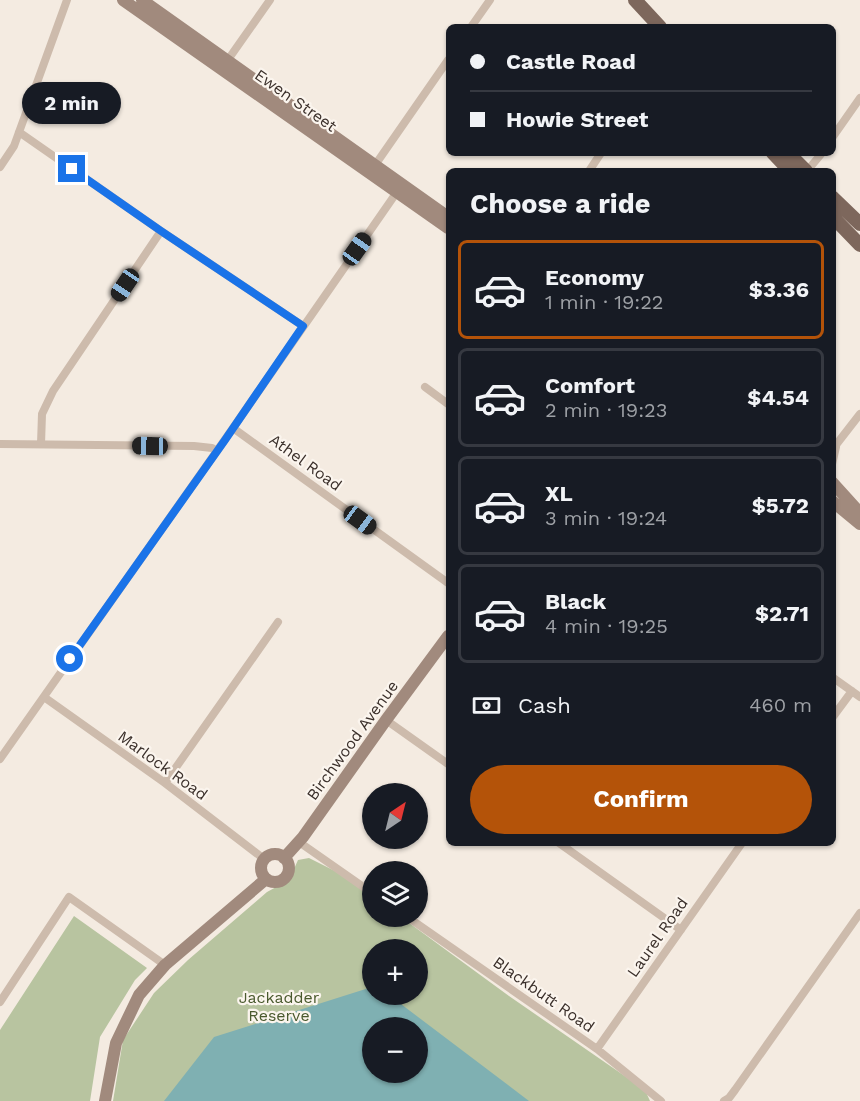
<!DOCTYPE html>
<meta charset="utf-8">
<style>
body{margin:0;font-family:"Work Sans",sans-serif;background:#20242c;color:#f1f3f6;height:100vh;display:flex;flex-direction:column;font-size:22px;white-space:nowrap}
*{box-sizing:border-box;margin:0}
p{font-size:20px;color:#9ea1a6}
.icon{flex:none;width:33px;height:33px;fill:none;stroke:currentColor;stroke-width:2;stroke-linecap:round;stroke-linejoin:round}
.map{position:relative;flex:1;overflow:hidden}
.panel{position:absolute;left:446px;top:168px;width:390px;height:678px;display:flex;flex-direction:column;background:#171b24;border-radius:9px;box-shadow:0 2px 4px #0004}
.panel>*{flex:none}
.guide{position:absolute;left:446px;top:24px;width:390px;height:132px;border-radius:9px;box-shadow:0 2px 4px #0004;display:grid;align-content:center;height:132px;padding:0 24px;background:#171b24}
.needle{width:39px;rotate:35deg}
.fabs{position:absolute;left:362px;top:783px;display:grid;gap:12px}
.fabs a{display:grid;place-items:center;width:66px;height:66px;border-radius:50%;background:#171b24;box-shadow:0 2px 4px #0004;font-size:30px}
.end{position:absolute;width:27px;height:27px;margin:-14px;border:8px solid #1a73e8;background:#fff;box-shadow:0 0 0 3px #fff}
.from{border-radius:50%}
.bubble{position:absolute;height:42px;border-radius:21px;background:#171b24;box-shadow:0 2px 4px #0004;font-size:20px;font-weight:700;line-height:42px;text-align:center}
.car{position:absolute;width:18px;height:36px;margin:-18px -9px;border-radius:8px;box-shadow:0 0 4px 2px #0007;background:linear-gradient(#222 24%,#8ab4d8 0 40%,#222 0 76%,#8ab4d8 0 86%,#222 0)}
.guide b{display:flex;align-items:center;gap:21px;height:57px;font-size:22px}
.guide b+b{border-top:2px solid #363941}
.guide i{width:15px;height:15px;background:#f1f3f6}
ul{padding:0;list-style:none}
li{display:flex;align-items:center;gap:18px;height:99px;margin:0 12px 9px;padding:0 12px;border:3px solid #363941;border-radius:9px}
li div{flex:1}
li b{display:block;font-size:22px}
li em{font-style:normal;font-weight:700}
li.on{border-color:#b45309}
li>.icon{width:54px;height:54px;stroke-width:1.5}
h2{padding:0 24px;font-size:27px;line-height:72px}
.pay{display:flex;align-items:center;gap:15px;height:66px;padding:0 24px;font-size:22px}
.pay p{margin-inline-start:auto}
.action{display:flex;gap:12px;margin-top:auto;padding:12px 24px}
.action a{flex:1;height:69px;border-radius:36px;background:#b45309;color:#fff;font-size:24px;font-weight:700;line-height:69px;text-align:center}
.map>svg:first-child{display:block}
.green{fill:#b8c4a0;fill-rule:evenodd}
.water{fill:#7fb0b2;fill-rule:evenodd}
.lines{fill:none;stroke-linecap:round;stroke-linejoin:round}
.street{stroke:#cdbbac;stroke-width:8}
.secondary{stroke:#a18a7d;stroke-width:12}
.primary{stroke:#7d675c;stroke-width:14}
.route{stroke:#1a73e8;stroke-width:8}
.labels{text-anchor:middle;stroke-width:4.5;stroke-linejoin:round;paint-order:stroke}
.street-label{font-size:16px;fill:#3b302b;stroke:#fbf5ee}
.park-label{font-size:16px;fill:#4a5a2e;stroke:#fbf5ee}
</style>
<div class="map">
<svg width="860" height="1101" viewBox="0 0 860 1101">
<rect width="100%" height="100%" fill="#f4ebe1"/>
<path class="green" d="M 309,858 L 339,873 L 372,896 L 372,916 L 401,917 L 509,996 L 645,1090 L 650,1101 L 113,1101 L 123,1040 L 154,993 L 188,960 L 267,892 L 289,880 L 298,860 ZM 372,950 L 417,950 L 417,994 L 372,994 ZM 372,1028 L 417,1028 L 417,1072 L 372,1072 Z
M 74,916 L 147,968 L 135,980 L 100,1037 L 90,1101 L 0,1101 L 0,1030 Z"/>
<path class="water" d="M 372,987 L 372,994 L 389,995 L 529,1101 L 164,1101 L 214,1037 ZM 372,1028 L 417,1028 L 417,1072 L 372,1072 Z"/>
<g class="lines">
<path class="street" d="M 471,27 L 490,0
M 225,64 L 270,0
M 19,132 L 161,231 L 303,326
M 832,138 L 860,98
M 0,167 L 14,146 L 67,0
M 373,168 L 448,60
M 589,171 L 601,153
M 807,171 L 822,153
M 425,387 L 448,404
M 233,428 L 448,583
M 0,444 L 194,446 L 212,448 L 217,451
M 41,444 L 42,414 L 53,391 L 161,231
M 832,450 L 860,414
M 832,464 L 836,447
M 832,677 L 860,697
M 44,697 L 165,783 L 264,859
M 832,718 L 852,691
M 386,720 L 448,764
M 0,759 L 233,428 L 399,189
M 165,783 L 278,622
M 299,842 L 372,893
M 559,843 L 681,930
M 406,916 L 597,1049 L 661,1101
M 0,1002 L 69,897 L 165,965
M 597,1049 L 742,843
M 724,1101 L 729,1098 L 735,1090 L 860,913"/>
<path class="secondary" d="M 123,0 L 448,228
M 142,0 L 448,217
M 832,482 L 860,513
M 832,501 L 860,524
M261 868a14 14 0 1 1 28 0a14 14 0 1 1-28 0Z
M 284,858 L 303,837 L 386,720 L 448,636
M 105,1101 L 116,1043 L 139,995 L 165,965 L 266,879"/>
<path class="primary" d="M 635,0 L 660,27
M 773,153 L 790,171
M 788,153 L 806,171
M 832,197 L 860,224
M 832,216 L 860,245"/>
</g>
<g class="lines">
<path class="route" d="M 70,659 L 225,440 L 303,326 L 161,231 L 72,169"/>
</g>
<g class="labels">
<g class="street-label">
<text transform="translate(296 100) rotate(35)" y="6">Ewen Street</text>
<text transform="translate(306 462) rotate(36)" y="6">Athel Road</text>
<text transform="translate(352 740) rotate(-54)" y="6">Birchwood Avenue</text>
<text transform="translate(163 765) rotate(36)" y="6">Marlock Road</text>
<text transform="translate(657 937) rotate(-55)" y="6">Laurel Road</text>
<text transform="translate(544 994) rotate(35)" y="6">Blackbutt Road</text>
</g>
<g class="park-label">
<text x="279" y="1003">Jackadder<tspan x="279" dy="18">Reserve</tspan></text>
</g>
</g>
</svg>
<div class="fabs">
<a><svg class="needle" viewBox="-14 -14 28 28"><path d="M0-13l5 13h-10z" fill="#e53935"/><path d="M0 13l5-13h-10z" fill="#9ea1a6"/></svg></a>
<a><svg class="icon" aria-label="layers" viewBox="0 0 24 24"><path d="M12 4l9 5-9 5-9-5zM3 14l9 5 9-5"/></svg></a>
<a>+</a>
<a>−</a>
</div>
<i class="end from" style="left:70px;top:659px"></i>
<i class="end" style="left:72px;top:169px"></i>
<div class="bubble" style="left:22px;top:82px;width:99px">2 min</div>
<i class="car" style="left:357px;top:249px;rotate:35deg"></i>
<i class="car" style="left:125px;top:285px;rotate:214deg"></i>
<i class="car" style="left:150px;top:446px;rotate:271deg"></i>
<i class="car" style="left:360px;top:520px;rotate:126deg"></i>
<div class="guide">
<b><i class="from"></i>Castle Road</b>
<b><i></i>Howie Street</b>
</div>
<section class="panel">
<h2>Choose a ride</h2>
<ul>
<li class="on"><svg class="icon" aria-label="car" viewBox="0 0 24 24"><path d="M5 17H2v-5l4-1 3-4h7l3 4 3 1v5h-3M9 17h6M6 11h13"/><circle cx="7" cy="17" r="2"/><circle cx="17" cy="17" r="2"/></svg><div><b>Economy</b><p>1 min · 19:22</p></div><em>$3.36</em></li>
<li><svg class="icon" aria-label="car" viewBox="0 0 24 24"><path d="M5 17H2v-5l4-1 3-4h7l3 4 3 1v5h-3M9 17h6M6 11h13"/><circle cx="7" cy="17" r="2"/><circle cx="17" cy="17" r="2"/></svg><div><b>Comfort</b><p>2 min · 19:23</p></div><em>$4.54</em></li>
<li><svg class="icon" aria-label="car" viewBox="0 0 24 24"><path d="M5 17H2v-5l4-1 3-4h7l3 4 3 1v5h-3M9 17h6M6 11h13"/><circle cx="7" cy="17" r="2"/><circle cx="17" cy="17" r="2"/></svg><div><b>XL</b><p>3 min · 19:24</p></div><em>$5.72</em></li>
<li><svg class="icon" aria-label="car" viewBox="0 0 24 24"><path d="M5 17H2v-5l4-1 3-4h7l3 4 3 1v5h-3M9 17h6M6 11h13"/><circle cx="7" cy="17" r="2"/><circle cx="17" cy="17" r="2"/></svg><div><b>Black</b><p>4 min · 19:25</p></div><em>$2.71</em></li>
</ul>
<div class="pay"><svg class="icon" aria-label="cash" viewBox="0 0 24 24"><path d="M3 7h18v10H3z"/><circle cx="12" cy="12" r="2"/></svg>Cash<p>460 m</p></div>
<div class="action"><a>Confirm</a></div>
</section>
</div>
